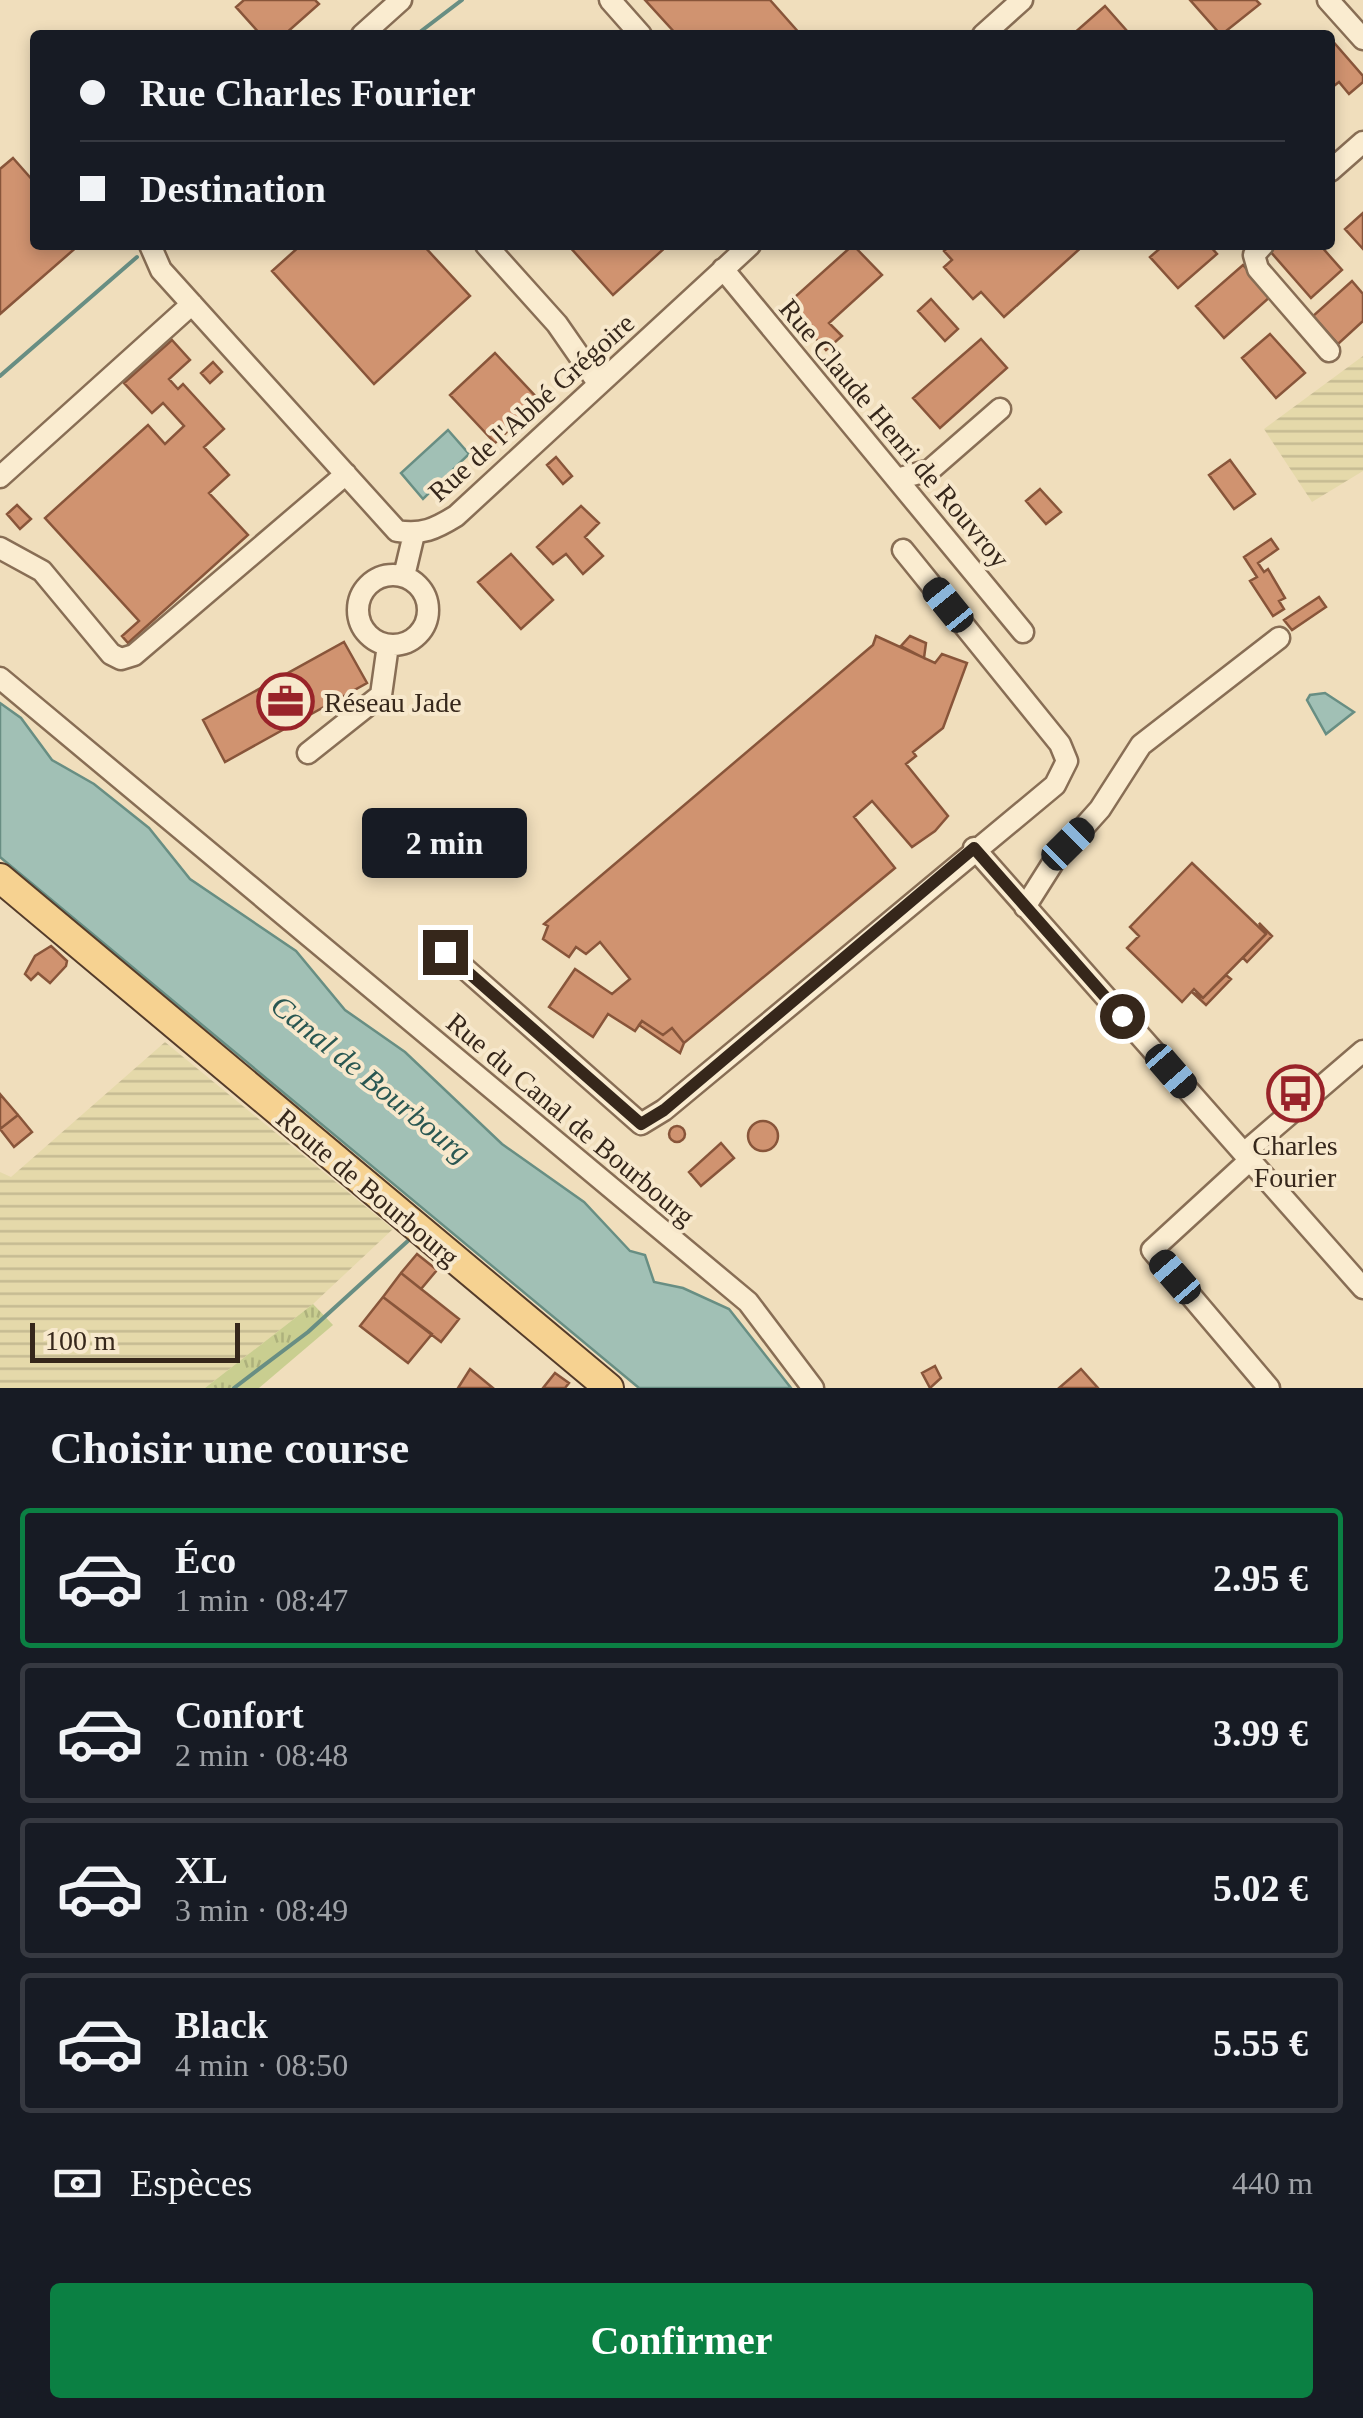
<!DOCTYPE html>
<html lang="fr">
<meta charset="utf-8">
<style>
body{margin:0;font-family:Georgia,serif;background:#20242c;color:#f1f3f6;height:100vh;display:flex;flex-direction:column;font-size:38px;white-space:nowrap}
*{box-sizing:border-box;margin:0}
p{font-size:32px;color:#9ea1a6}
.icon{flex:none;width:55px;height:55px;fill:none;stroke:currentColor;stroke-width:2;stroke-linecap:round;stroke-linejoin:round}
.map{position:relative;height:1388px;overflow:hidden}
.sheet{display:flex;flex-direction:column;background:#171b24;flex:1}
.sheet>*{flex:none}
.guide{position:absolute;left:30px;top:30px;width:1305px;height:220px;border-radius:10px;box-shadow:0 5px 15px #0003;display:grid;align-content:center;height:220px;padding:0 50px;background:#171b24}
.scale{position:absolute;left:30px;bottom:25px;width:210px;box-sizing:border-box;padding-left:10px;border:5px solid #36271b;border-top:0;font-size:28px;line-height:35px;white-space:nowrap;color:#36271b;-webkit-text-stroke:8px #f7e8cc;paint-order:stroke}
.end{position:absolute;width:45px;height:45px;margin:-22px;border:12px solid #36271b;background:#fff;box-shadow:0 0 0 5px #fff}
.from{border-radius:50%}
.bubble{position:absolute;height:70px;border-radius:10px;background:#171b24;box-shadow:0 5px 15px #0003;font-size:32px;font-weight:600;line-height:70px;text-align:center}
.car{position:absolute;width:30px;height:60px;margin:-30px -15px;border-radius:12px;box-shadow:0 0 8px 2px #0007;background:linear-gradient(#222 24%,#8ab4d8 0 40%,#222 0 76%,#8ab4d8 0 86%,#222 0)}
.guide b{display:flex;align-items:center;gap:35px;height:95px;font-size:38px}
.guide b+b{border-top:2px solid #363941}
.guide i{width:25px;height:25px;background:#f1f3f6}
ul{padding:0;list-style:none}
li{display:flex;align-items:center;gap:30px;height:140px;margin:0 20px 15px;padding:0 30px;border:5px solid #363941;border-radius:10px}
li div{flex:1}
li b{display:block;font-size:38px}
li em{font-style:normal;font-weight:600}
li.on{border-color:#0b8043}
li>.icon{width:90px;height:90px;stroke-width:1.5}
h2{padding:0 50px;font-size:45px;line-height:120px}
.pay{display:flex;align-items:center;gap:25px;height:110px;padding:0 50px;font-size:38px}
.pay p{margin-inline-start:auto}
.cta{display:flex;gap:20px;margin-top:auto;padding:20px 50px}
.cta a{flex:1;height:115px;border-radius:10px;background:#0b8043;color:#fff;font-size:40px;font-weight:600;line-height:115px;text-align:center}
.map>svg:first-child{display:block}
.farmland{fill:url(#farmland-rules)}
.grass{fill:url(#grass-tufts)}
.water{fill:#a1c0b5;stroke:#688e83;stroke-width:2.5}
.lines{fill:none;stroke-linecap:round;stroke-linejoin:round}
.stream{stroke:#688e83;stroke-width:4}
.building{fill:#d09370;stroke:#88553a;stroke-width:2.5}
.minor-casing{stroke:#886e55;stroke-width:25}
.major-casing{stroke:#553c2a;stroke-width:32}
.minor{stroke:#faecd0;stroke-width:20}
.major{stroke:#f6d291;stroke-width:28}
.route{stroke:#36271b;stroke-width:12}
.labels{text-anchor:middle;stroke-width:8;stroke-linejoin:round;paint-order:stroke}
.street-label{font-size:28px;fill:#36271b;stroke:#f7e8cc}
.poi-label{font-size:28px;fill:#36271b;stroke:#f7e8cc;text-anchor:start}
.water-label{font-size:30px;font-style:italic;fill:#295752;stroke:#f7e8cc}
</style>
<div class="map">
<svg width="1363" height="1388" viewBox="0 0 1363 1388">
<defs>
<pattern id="farmland-rules" width="6" height="5" patternUnits="userSpaceOnUse" patternTransform="scale(2.5)"><rect width="6" height="5" fill="#e5d9aa"/><path d="M0 2.5h6" fill="none" stroke="#c5ba92"/></pattern>
<pattern id="grass-tufts" width="24" height="20" patternUnits="userSpaceOnUse" patternTransform="scale(2.5)"><rect width="24" height="20" fill="#c9ce90"/><path d="M3 7l-1-3M5 7V3M7 7l1-3M15 17l-1-3M17 17v-4M19 17l1-3" fill="none" stroke="#adb17c"/></pattern>
</defs>
<rect width="100%" height="100%" fill="#f0debc"/>
<path class="farmland" d="M 1363,356 L 1363,471 L 1312,502 L 1264,429 Z
M 165,1042 L 393,1229 L 313,1304 L 205,1388 L 0,1388 L 0,1172 L 11,1177 Z"/>
<path class="grass" d="M 313,1304 L 333,1325 L 259,1388 L 205,1388 Z"/>
<path class="water" d="M 448,430 L 469,454 L 423,499 L 401,473 Z
M 1325,693 L 1354,712 L 1326,734 L 1307,700 L 1310,695 Z
M 0,703 L 21,718 L 52,760 L 94,784 L 149,828 L 190,879 L 296,951 L 345,1010 L 405,1052 L 502,1144 L 584,1202 L 630,1251 L 645,1255 L 654,1282 L 683,1288 L 729,1309 L 791,1388 L 639,1388 L 0,857 Z"/>
<g class="lines">
<path class="stream" d="M 416,35 L 462,0
M 0,376 L 137,257
M 234,1388 L 308,1332 L 410,1239"/>
</g>
<path class="building" d="M 244,0 L 315,0 L 319,4 L 284,35 L 261,35 L 236,7 Z
M 645,0 L 770,0 L 801,35 L 677,35 Z
M 1190,0 L 1256,0 L 1260,4 L 1221,35 Z
M 1105,6 L 1127,31 L 1125,35 L 1072,35 Z
M 1330,38 L 1363,76 L 1363,82 L 1349,94 L 1339,82 L 1330,89 Z
M 13,158 L 35,183 L 35,245 L 79,245 L 0,314 L 0,169 Z
M 1363,213 L 1363,249 L 1345,229 Z
M 301,245 L 423,245 L 470,296 L 374,384 L 272,271 Z
M 568,245 L 668,245 L 613,295 Z
M 853,245 L 882,275 L 829,323 L 842,336 L 826,350 L 786,305 Z
M 950,245 L 1084,245 L 1004,317 L 981,292 L 973,299 L 944,267 L 952,260 L 944,251 Z
M 1164,245 L 1209,245 L 1217,254 L 1178,288 L 1150,257 Z
M 1275,245 L 1320,245 L 1342,270 L 1311,298 L 1269,250 Z
M 1243,265 L 1271,296 L 1224,338 L 1196,306 Z
M 1352,281 L 1363,294 L 1363,321 L 1338,344 L 1313,316 Z
M 931,299 L 958,329 L 945,341 L 918,311 Z
M 1270,334 L 1305,373 L 1276,398 L 1242,358 Z
M 981,339 L 1007,368 L 940,428 L 913,398 Z
M 172,340 L 190,360 L 169,379 L 178,389 L 183,384 L 224,429 L 204,447 L 229,475 L 209,493 L 248,535 L 128,643 L 122,636 L 139,621 L 45,518 L 148,425 L 165,444 L 184,426 L 163,403 L 152,413 L 124,383 Z
M 495,353 L 540,401 L 495,443 L 450,395 Z
M 213,362 L 222,372 L 210,383 L 201,373 Z
M 556,457 L 572,476 L 563,484 L 547,465 Z
M 1230,460 L 1255,494 L 1234,509 L 1209,475 Z
M 1040,489 L 1061,512 L 1046,524 L 1026,501 Z
M 17,505 L 31,519 L 20,529 L 7,514 Z
M 581,506 L 599,523 L 585,537 L 603,556 L 583,574 L 566,554 L 553,564 L 537,547 Z
M 1271,539 L 1278,549 L 1258,563 L 1264,572 L 1268,569 L 1285,598 L 1279,601 L 1284,609 L 1273,616 L 1250,581 L 1257,577 L 1244,557 Z
M 511,554 L 553,600 L 521,629 L 478,582 Z
M 1319,597 L 1326,607 L 1292,630 L 1284,620 Z
M 876,636 L 935,663 L 942,654 L 967,663 L 943,728 L 913,752 L 916,756 L 906,764 L 948,816 L 935,831 L 912,847 L 872,801 L 854,817 L 895,868 L 684,1043 L 672,1028 L 663,1035 L 642,1021 L 635,1031 L 608,1014 L 593,1037 L 549,1007 L 575,969 L 612,994 L 630,979 L 600,942 L 586,954 L 576,947 L 569,957 L 543,939 L 548,926 L 544,924 L 873,645 Z
M 910,636 L 926,643 L 924,658 L 901,646 Z
M 344,642 L 367,683 L 225,762 L 203,720 Z
M 1192,863 L 1266,934 L 1203,998 L 1194,989 L 1182,1002 L 1127,948 L 1139,936 L 1130,927 Z
M 1259,923 L 1272,936 L 1247,962 L 1243,958 L 1266,934 Z
M 51,946 L 67,961 L 66,966 L 50,983 L 38,973 L 31,980 L 25,974 L 35,956 Z
M 1226,975 L 1231,979 L 1206,1005 L 1192,992 L 1203,998 Z
M 642,1021 L 663,1035 L 672,1028 L 684,1043 L 680,1053 L 639,1025 Z
M 0,1094 L 18,1115 L 0,1129 Z
M 18,1115 L 32,1132 L 14,1147 L 0,1129 Z
M748 1136a15 15 0 1 1 30 0a15 15 0 1 1-30 0Z
M669 1134a8 8 0 1 1 16 0a8 8 0 1 1-16 0Z
M 721,1143 L 734,1158 L 701,1186 L 689,1172 Z
M 417,1254 L 437,1270 L 421,1289 L 401,1273 Z
M 401,1273 L 459,1319 L 441,1342 L 383,1297 Z
M 383,1297 L 432,1334 L 408,1363 L 360,1326 Z
M 935,1366 L 941,1378 L 930,1388 L 922,1373 Z
M 470,1369 L 493,1388 L 458,1388 Z
M 1081,1369 L 1098,1388 L 1059,1388 Z
M 555,1373 L 569,1383 L 565,1388 L 543,1388 Z"/>
<g class="lines">
<defs>
<path id="minor" d="M 610,0 L 641,35
M 1328,0 L 1363,39
M 362,35 L 401,0
M 983,35 L 1022,0
M 1330,171 L 1363,142
M 150,245 L 161,270 L 397,531 C 422,535 435,529 456,516 L 750,245
M 486,245 L 557,324 L 598,383
M 1263,245 L 1254,255 L 1258,269 L 1329,351
M 723,269 L 1023,632
M 0,477 L 192,304
M 897,479 L 930,470 L 1000,409
M 0,548 L 42,571 L 111,654 L 121,659 L 134,655 L 346,474
M358 610a35 35 0 1 1 70 0a35 35 0 1 1-70 0Z
M 404,576 L 414,534
M 0,678 L 748,1302 L 813,1388
M 308,753 L 381,695 L 388,645
M 974,848 L 1363,1288
M 1025,907 L 1056,858 L 1100,809 L 1141,745 L 1279,638
M 445,951 L 641,1124 L 664,1110 L 1055,785 L 1067,761 L 1060,744 L 903,550
M 1244,1153 L 1363,1051
M 1250,1160 L 1152,1250 L 1269,1388"/>
<path id="major" d="M 0,878 L 609,1388"/>
</defs>
<use href="#minor" class="minor-casing"/>
<use href="#major" class="major-casing"/>
<use href="#minor" class="minor"/>
<use href="#major" class="major"/>
</g>
<g class="lines">
<path class="route" d="M 445,952 L 641,1124 L 664,1110 L 974,848 L 1122,1016"/>
</g>
<defs>
<symbol id="office-ring" viewBox="-11 -11 22 22"><circle r="9.5" fill="#f7e8cc" stroke="#992329" stroke-width="1.5"/><path d="M-6-3h4V-5.5h4V-3h4V5H-6ZM-1-4.5V-3h2v-1.5ZM-6 0V1H6V0Z" fill="#992329"/></symbol>
<symbol id="bus-ring" viewBox="-11 -11 22 22"><circle r="9.5" fill="#f7e8cc" stroke="#992329" stroke-width="1.5"/><path d="M-5-6H5V4H4V6H2V4H-2V6H-4V4H-5ZM-3.5-4V0h7V-4ZM-3.5 1.2v1.5H-2V1.2ZM2 1.2v1.5H3.5V1.2Z" fill="#992329"/></symbol>
</defs>
<g fill-rule="evenodd">
<use href="#office-ring" x="254" y="670" width="63" height="63"/>
<use href="#bus-ring" x="1264" y="1062" width="63" height="63"/>
</g>
<g class="labels">
<g class="street-label">
<text transform="translate(531 407) rotate(-42)" y="10">Rue de l'Abbé Grégoire</text>
<text transform="translate(895 433) rotate(50)" y="10">Rue Claude Henri de Rouvroy</text>
<text transform="translate(571 1119) rotate(40)" y="10">Rue du Canal de Bourbourg</text>
<text transform="translate(368 1187) rotate(40)" y="10">Route de Bourbourg</text>
</g>
<g class="poi-label">
<text x="324" y="712">Réseau Jade</text>
<text x="1295" y="1155" text-anchor="middle">Charles<tspan x="1295" dy="32">Fourier</tspan></text>
</g>
<g class="water-label">
<text transform="translate(371 1079) rotate(39)" y="10">Canal de Bourbourg</text>
</g>
</g>
</svg>
<div class="scale">100 m</div>
<i class="end from" style="left:1122px;top:1016px"></i>
<i class="end" style="left:445px;top:952px"></i>
<div class="bubble" style="left:362px;top:808px;width:165px">2 min</div>
<i class="car" style="left:948px;top:605px;rotate:321deg"></i>
<i class="car" style="left:1068px;top:844px;rotate:45deg"></i>
<i class="car" style="left:1171px;top:1071px;rotate:139deg"></i>
<i class="car" style="left:1175px;top:1277px;rotate:319deg"></i>
<div class="guide">
<b><i class="from"></i>Rue Charles Fourier</b>
<b><i></i>Destination</b>
</div>
</div>
<section class="sheet">
<h2>Choisir une course</h2>
<ul>
<li class="on"><svg class="icon" aria-label="car" viewBox="0 0 24 24"><path d="M5 17H2v-5l4-1 3-4h7l3 4 3 1v5h-3M9 17h6M6 11h13"/><circle cx="7" cy="17" r="2"/><circle cx="17" cy="17" r="2"/></svg><div><b>Éco</b><p>1 min · 08:47</p></div><em>2.95 €</em></li>
<li><svg class="icon" aria-label="car" viewBox="0 0 24 24"><path d="M5 17H2v-5l4-1 3-4h7l3 4 3 1v5h-3M9 17h6M6 11h13"/><circle cx="7" cy="17" r="2"/><circle cx="17" cy="17" r="2"/></svg><div><b>Confort</b><p>2 min · 08:48</p></div><em>3.99 €</em></li>
<li><svg class="icon" aria-label="car" viewBox="0 0 24 24"><path d="M5 17H2v-5l4-1 3-4h7l3 4 3 1v5h-3M9 17h6M6 11h13"/><circle cx="7" cy="17" r="2"/><circle cx="17" cy="17" r="2"/></svg><div><b>XL</b><p>3 min · 08:49</p></div><em>5.02 €</em></li>
<li><svg class="icon" aria-label="car" viewBox="0 0 24 24"><path d="M5 17H2v-5l4-1 3-4h7l3 4 3 1v5h-3M9 17h6M6 11h13"/><circle cx="7" cy="17" r="2"/><circle cx="17" cy="17" r="2"/></svg><div><b>Black</b><p>4 min · 08:50</p></div><em>5.55 €</em></li>
</ul>
<div class="pay"><svg class="icon" aria-label="cash" viewBox="0 0 24 24"><path d="M3 7h18v10H3z"/><circle cx="12" cy="12" r="2"/></svg>Espèces<p>440 m</p></div>
<div class="cta"><a>Confirmer</a></div>
</section>
